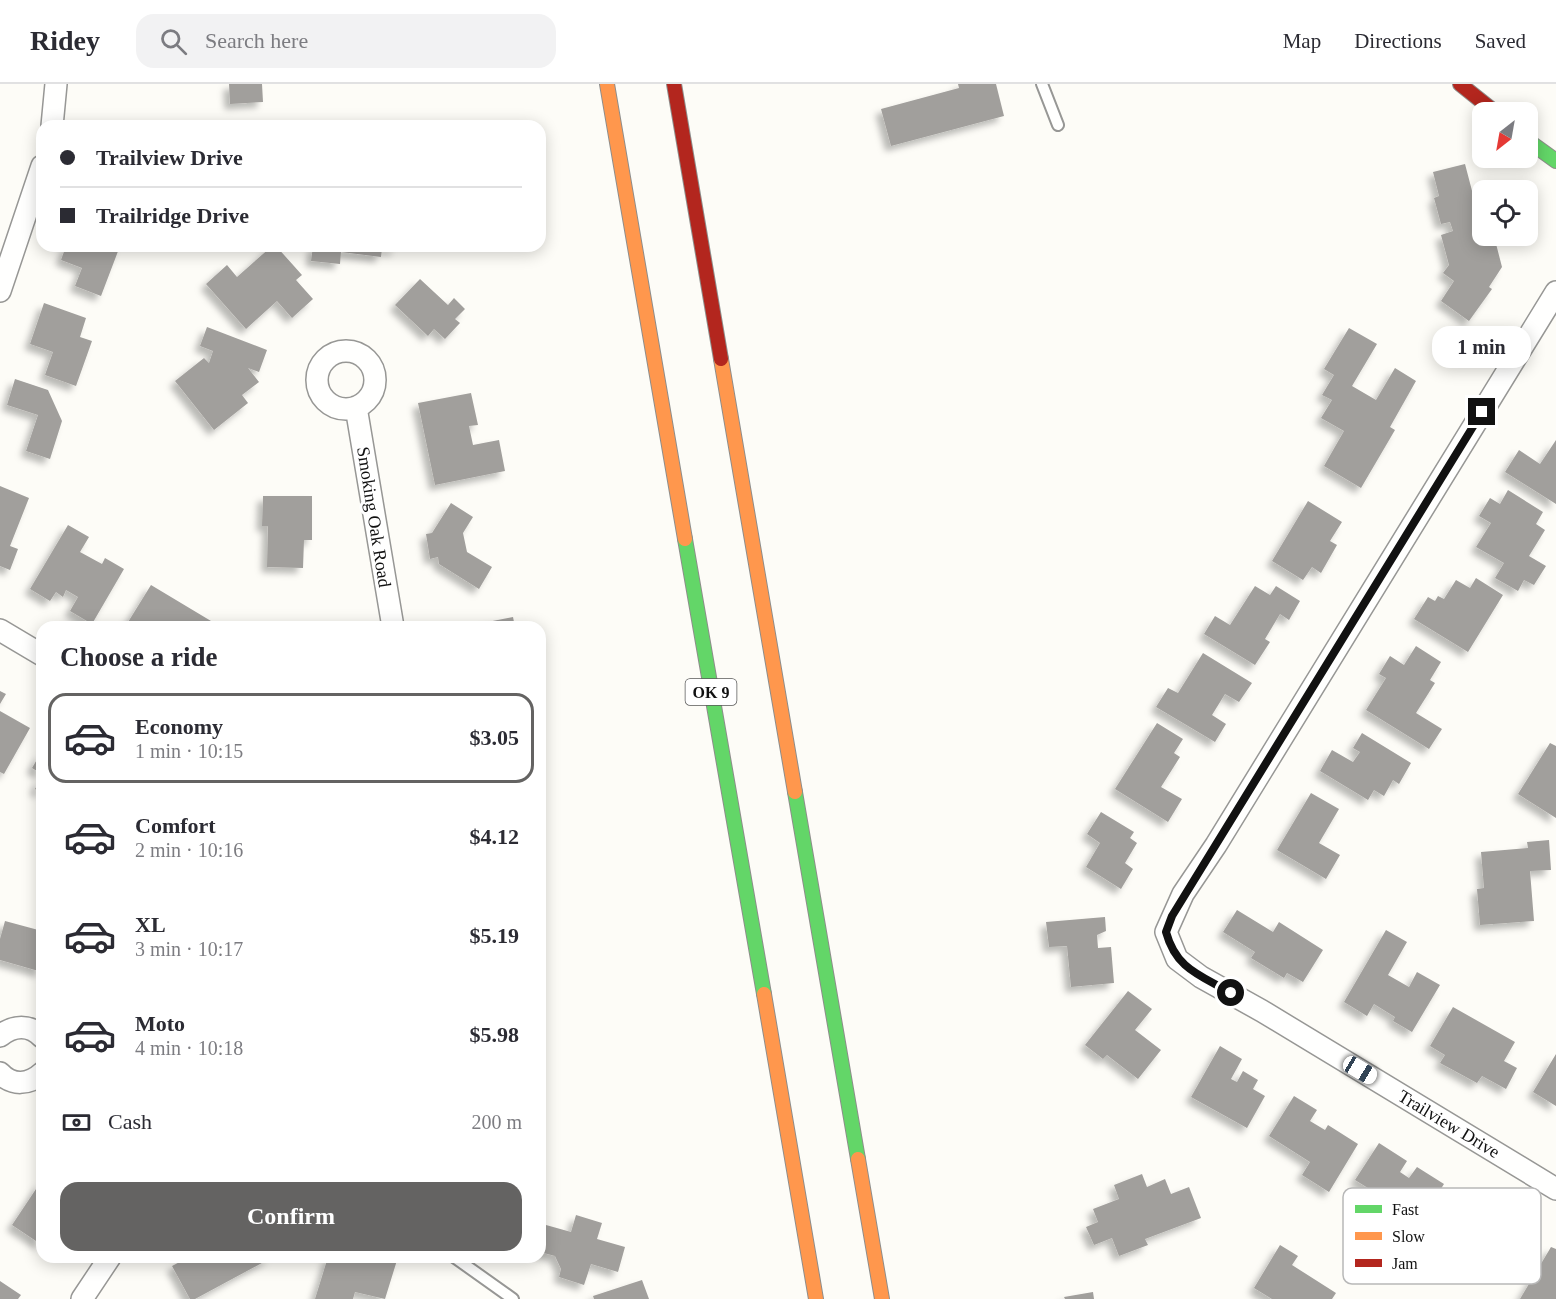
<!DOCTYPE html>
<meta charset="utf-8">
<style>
body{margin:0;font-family:"Times New Roman",serif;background:#f2f2f3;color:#2b2b33;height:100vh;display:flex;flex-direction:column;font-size:22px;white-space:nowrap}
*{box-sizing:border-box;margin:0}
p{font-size:20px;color:#7c7c81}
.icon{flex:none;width:33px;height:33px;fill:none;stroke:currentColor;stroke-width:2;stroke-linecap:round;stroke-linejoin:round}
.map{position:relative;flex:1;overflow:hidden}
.drawer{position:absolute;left:36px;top:537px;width:510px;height:642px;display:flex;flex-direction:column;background:#fff;border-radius:18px;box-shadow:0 3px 15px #0003}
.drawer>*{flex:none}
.hud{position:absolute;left:36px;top:36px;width:510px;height:132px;border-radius:18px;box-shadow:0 3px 15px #0003;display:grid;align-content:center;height:132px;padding:0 24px;background:#fff}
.needle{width:39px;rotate:211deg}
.buttons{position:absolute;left:1472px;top:18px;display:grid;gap:12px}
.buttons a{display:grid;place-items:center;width:66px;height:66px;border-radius:12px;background:#fff;box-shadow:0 3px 15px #0003;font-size:30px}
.end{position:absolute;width:27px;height:27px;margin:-14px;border:8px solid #111;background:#fff;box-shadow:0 0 0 3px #fff}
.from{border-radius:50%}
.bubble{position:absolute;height:42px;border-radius:18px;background:#fff;box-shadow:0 3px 15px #0003;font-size:20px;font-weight:800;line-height:42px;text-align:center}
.car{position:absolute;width:18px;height:36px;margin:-18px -9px;border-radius:8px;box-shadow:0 0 4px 2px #0007;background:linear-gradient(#fff 24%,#345 0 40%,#fff 0 76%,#345 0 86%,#fff 0)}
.hud b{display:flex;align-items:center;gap:21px;height:57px;font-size:22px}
.hud b+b{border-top:2px solid #e1e1e2}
.hud i{width:15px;height:15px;background:#2b2b33}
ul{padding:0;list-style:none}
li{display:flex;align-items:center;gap:18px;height:90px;margin:0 12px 9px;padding:0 12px;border:3px solid transparent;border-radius:18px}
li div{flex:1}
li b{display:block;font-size:22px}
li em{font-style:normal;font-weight:800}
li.on{border-color:#646362}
li>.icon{width:54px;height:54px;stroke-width:1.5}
h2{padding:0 24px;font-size:27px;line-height:72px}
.pay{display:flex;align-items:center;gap:15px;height:66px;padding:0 24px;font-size:22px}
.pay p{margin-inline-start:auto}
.cta{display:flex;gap:12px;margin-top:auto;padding:12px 24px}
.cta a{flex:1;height:69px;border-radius:18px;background:#646362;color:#fff;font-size:24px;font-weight:800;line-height:69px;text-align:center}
header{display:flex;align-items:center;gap:36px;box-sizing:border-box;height:84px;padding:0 30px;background:#fff;border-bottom:2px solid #e1e1e2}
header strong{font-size:28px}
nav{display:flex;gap:33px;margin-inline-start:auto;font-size:21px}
.search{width:420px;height:54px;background:#f2f2f3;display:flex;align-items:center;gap:15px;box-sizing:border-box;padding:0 21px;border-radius:18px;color:#7c7c81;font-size:22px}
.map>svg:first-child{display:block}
.building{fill:#a19f9c;filter:url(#shadow)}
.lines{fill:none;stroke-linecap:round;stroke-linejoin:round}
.lane-casing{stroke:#979795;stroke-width:14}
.street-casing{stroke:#979795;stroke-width:24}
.fast-casing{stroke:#8e8d8b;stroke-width:16}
.slow-casing{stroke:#8e8d8b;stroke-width:16}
.jam-casing{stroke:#8e8d8b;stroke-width:16}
.lane{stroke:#fffffe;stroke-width:10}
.street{stroke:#fffffe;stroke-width:21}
.fast{stroke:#63d668;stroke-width:14}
.slow{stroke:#ff974d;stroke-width:14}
.jam{stroke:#b3261e;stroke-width:14}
.route{stroke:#111;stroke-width:8}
.labels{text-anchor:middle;stroke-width:6;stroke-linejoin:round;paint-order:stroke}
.shield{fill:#fff;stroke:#585858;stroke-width:1.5}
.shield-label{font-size:16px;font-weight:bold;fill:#111}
.street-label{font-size:18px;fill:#111;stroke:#fff}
.key{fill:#fff;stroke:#b8b8b8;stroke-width:1.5}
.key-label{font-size:16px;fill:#111}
</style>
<header>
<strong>Ridey</strong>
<div class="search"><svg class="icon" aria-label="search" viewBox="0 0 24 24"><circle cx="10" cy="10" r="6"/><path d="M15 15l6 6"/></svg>Search here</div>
<nav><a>Map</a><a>Directions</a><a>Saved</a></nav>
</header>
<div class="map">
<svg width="1556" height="1215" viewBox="0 0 1556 1215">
<defs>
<filter id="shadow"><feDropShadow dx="-5.5" dy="5.5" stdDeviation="3" flood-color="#0004"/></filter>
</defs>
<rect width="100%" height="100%" fill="#fdfcf7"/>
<path class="building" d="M 229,0 L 262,0 L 263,18 L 230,20 Z
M 958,0 L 996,0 L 1004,32 L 891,62 L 881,25 L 959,4 Z
M 1465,80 L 1476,122 L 1482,121 L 1482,152 L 1494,152 L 1502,183 L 1489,203 L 1492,205 L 1469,237 L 1441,217 L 1454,197 L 1443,189 L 1449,181 L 1441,151 L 1453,147 L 1450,138 L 1441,140 L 1434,114 L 1439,112 L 1433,88 Z
M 66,162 L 120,162 L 101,212 L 75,202 L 82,184 L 61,176 Z
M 272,162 L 276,162 L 302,191 L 296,196 L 313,215 L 292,234 L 277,217 L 246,245 L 206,200 L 227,181 L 237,193 Z
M 313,162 L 397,162 L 396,166 L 382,165 L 381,173 L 341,168 L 340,180 L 311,177 Z
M 420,195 L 448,221 L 454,214 L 465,225 L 455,235 L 460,239 L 445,255 L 434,245 L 428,252 L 395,221 Z
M 44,219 L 86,234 L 80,253 L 92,257 L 76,302 L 45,291 L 53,268 L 30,260 Z
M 207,243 L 267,266 L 259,288 L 248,284 L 259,298 L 242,311 L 248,319 L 214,346 L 175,297 L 204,274 L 209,279 L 213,267 L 200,262 Z
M 1349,244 L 1377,260 L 1352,302 L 1376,316 L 1395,284 L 1416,297 L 1390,343 L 1395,346 L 1361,404 L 1324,382 L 1344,347 L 1321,334 L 1332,316 L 1322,311 L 1334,291 L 1324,285 Z
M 15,295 L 48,306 L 62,337 L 50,375 L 26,367 L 38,331 L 7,321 Z
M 471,309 L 478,341 L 469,342 L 473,361 L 499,356 L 505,387 L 435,401 L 418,319 Z
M 1556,356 L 1556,420 L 1505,388 L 1519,366 L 1540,380 Z
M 0,402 L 29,414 L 10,462 L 18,465 L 10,486 L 0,482 Z
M 1508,406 L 1543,428 L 1536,440 L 1545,446 L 1529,472 L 1546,482 L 1534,501 L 1524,496 L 1518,507 L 1495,494 L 1504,479 L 1476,463 L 1491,439 L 1479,432 L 1490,414 L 1500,420 Z
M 263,412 L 312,412 L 312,456 L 304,456 L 303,484 L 267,483 L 268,442 L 262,442 Z
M 1308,417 L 1342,438 L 1330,457 L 1337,461 L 1321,489 L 1312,483 L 1303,496 L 1272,477 Z
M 451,419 L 473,433 L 463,449 L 467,468 L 492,483 L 479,505 L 439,480 L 438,473 L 430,475 L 426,450 L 432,449 Z
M 68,441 L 89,453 L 80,468 L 102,480 L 105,474 L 124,485 L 92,540 L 70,527 L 78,513 L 66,506 L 63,513 L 56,508 L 50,517 L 30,505 Z
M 1476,494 L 1503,511 L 1468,568 L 1414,535 L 1428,513 L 1435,517 L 1438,512 L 1444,515 L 1456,496 L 1470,504 Z
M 151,501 L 216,540 L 214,543 L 125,543 Z
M 1255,502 L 1270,511 L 1276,502 L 1300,517 L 1289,536 L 1280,530 L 1265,555 L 1270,558 L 1255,581 L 1204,550 L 1215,532 L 1230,541 Z
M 513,533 L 515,543 L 467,543 L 467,542 Z
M 1416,562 L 1441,578 L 1430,596 L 1435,599 L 1416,629 L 1442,645 L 1429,665 L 1366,626 L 1386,594 L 1379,590 L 1390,572 L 1404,581 Z
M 1203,569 L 1252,599 L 1239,618 L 1225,610 L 1212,631 L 1226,640 L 1215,658 L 1156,623 L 1168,604 L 1178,609 Z
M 0,607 L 6,610 L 0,620 Z
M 0,627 L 30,644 L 4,690 L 0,688 Z
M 1157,639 L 1183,655 L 1174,669 L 1180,673 L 1161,703 L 1182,715 L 1168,738 L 1115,705 Z
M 1362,649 L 1411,679 L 1399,700 L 1393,696 L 1384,712 L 1374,706 L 1368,716 L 1320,687 L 1332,666 L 1353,678 L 1360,668 L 1353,664 Z
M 1550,659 L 1556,662 L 1556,734 L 1518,710 Z
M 42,667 L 42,690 L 32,684 Z
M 42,692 L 42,709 L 35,705 Z
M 1311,709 L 1339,725 L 1319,759 L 1340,771 L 1326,795 L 1277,766 Z
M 1101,728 L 1134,748 L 1130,754 L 1137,759 L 1125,779 L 1133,785 L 1121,805 L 1086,783 L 1100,759 L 1087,750 Z
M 1549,756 L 1551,786 L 1530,787 L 1534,837 L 1480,841 L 1477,805 L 1484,804 L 1481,768 L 1528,764 L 1527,758 Z
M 1237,826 L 1273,848 L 1279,838 L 1323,866 L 1303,898 L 1287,889 L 1284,894 L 1251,874 L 1255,868 L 1223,848 Z
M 1105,833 L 1106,847 L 1097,851 L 1098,864 L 1111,863 L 1114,899 L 1071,903 L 1067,862 L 1049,863 L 1046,838 Z
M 5,837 L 42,847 L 42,888 L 0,876 L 0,855 Z
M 1386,846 L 1407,858 L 1388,891 L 1409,903 L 1417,888 L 1440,901 L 1412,948 L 1393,937 L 1395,933 L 1374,920 L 1367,932 L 1344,918 Z
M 1128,907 L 1152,925 L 1135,946 L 1161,966 L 1138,995 L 1107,971 L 1103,975 L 1085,961 Z
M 1453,923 L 1515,958 L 1504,977 L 1517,984 L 1506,1005 L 1482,992 L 1477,999 L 1440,979 L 1445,971 L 1430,962 Z
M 1220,962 L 1242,975 L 1231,995 L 1237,998 L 1243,987 L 1258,996 L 1253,1005 L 1265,1012 L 1247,1044 L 1191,1013 Z
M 1556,970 L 1556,1022 L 1533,1008 Z
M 1294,1012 L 1317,1026 L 1310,1037 L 1325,1046 L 1328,1041 L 1358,1060 L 1329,1108 L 1302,1091 L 1310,1078 L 1269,1052 Z
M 1379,1059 L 1407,1077 L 1400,1088 L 1409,1094 L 1417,1083 L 1444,1100 L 1421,1136 L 1383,1113 L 1379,1119 L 1364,1110 L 1368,1104 L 1355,1096 Z
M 1142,1090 L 1147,1103 L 1165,1095 L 1171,1110 L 1189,1103 L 1201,1134 L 1145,1155 L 1148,1161 L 1119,1172 L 1112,1154 L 1094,1161 L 1086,1143 L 1098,1138 L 1093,1125 L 1119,1115 L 1114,1101 Z
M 42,1096 L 42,1161 L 12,1141 Z
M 576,1131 L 602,1139 L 597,1155 L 625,1163 L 618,1188 L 591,1180 L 584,1201 L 559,1193 L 561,1185 L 555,1172 L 540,1168 L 540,1160 L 546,1141 L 571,1148 Z
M 1280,1161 L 1298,1172 L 1292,1181 L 1336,1209 L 1332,1215 L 1272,1215 L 1254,1204 Z
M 1551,1163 L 1556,1165 L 1556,1215 L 1520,1215 Z
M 189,1173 L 273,1173 L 195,1215 L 190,1215 L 172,1182 Z
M 328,1173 L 398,1173 L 385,1215 L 355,1208 L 353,1215 L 315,1215 Z
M 642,1196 L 649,1215 L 594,1215 L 593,1212 Z
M 0,1197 L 21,1211 L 18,1215 L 0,1215 Z
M 1093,1208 L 1094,1215 L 1065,1215 L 1064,1213 Z"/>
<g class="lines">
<defs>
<path id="lane" d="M 1042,0 L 1058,41
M 454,1173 L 513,1215"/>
<path id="street" d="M 52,42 L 56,0
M 0,207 L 42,82
M 1556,208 L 1216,761 L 1183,810 L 1166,848 L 1177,875 L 1201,893 L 1262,927 L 1556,1105
M317 296a29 29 0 1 1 58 0a29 29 0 1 1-58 0Z
M 356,323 L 393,543
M 0,546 L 42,571
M 0,952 C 13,941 30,940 42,953
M 0,989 C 12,1002 29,1001 42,989
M 82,1215 L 110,1173"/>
<path id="fast" d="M 1527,56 L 1556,77
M 685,455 L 764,910
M 795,708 L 858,1075"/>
<path id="slow" d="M 607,0 L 685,455
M 721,275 L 795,708
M 764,910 L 816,1215
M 858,1075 L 882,1215"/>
<path id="jam" d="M 674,0 L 721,275
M 1460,0 L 1495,28"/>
</defs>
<use href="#lane" class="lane-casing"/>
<use href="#street" class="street-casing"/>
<use href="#fast" class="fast-casing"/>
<use href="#slow" class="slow-casing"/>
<use href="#jam" class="jam-casing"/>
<use href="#lane" class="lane"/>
<use href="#street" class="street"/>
<use href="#fast" class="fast"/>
<use href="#slow" class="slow"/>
<use href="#jam" class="jam"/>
</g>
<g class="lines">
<path class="route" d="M 1231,909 C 1200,891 1176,885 1166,848 L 1172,832 L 1482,328"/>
</g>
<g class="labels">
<rect class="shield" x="685.5" y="595" width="51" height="26" rx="4.5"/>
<g class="shield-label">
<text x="711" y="614">OK 9</text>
</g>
<g class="street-label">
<text transform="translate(374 433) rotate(81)" y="6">Smoking Oak Road</text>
<text transform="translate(1449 1040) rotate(31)" y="6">Trailview Drive</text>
</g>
</g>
<rect x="1343" y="1104" width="198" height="96" rx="9" class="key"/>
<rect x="1355" y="1121" width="27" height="8" fill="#63d668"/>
<rect x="1355" y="1148" width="27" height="8" fill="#ff974d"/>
<rect x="1355" y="1175" width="27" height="8" fill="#b3261e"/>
<g class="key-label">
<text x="1392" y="1131">Fast</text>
<text x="1392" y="1158">Slow</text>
<text x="1392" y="1185">Jam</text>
</g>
</svg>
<div class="buttons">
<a><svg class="needle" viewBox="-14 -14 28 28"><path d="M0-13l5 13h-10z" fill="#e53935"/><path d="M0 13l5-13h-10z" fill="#7c7c81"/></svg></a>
<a><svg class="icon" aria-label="locate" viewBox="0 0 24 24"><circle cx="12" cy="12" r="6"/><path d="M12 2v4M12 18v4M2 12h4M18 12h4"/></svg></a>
</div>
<i class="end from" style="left:1231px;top:909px"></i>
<i class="end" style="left:1482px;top:328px"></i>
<div class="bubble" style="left:1432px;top:242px;width:99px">1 min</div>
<i class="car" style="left:1360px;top:986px;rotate:121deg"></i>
<div class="hud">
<b><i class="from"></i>Trailview Drive</b>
<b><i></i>Trailridge Drive</b>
</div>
<section class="drawer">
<h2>Choose a ride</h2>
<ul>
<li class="on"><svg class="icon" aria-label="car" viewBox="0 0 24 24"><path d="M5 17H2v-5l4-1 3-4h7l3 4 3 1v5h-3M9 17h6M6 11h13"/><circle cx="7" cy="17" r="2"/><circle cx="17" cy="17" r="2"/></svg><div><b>Economy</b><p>1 min · 10:15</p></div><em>$3.05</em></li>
<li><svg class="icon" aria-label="car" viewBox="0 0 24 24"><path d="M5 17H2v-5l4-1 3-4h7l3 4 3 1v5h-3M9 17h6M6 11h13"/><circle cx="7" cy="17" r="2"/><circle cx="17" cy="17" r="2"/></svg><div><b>Comfort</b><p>2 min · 10:16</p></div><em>$4.12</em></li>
<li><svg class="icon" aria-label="car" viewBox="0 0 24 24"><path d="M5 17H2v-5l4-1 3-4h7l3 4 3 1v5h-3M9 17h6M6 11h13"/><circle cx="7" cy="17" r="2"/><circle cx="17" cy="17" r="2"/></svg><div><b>XL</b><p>3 min · 10:17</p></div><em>$5.19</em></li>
<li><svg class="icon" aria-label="car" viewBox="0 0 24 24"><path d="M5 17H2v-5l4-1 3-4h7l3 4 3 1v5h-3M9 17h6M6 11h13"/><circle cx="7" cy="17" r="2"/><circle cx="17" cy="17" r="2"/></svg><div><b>Moto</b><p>4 min · 10:18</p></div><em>$5.98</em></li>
</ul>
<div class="pay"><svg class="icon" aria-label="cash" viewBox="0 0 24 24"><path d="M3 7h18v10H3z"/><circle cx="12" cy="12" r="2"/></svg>Cash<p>200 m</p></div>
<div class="cta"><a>Confirm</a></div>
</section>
</div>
